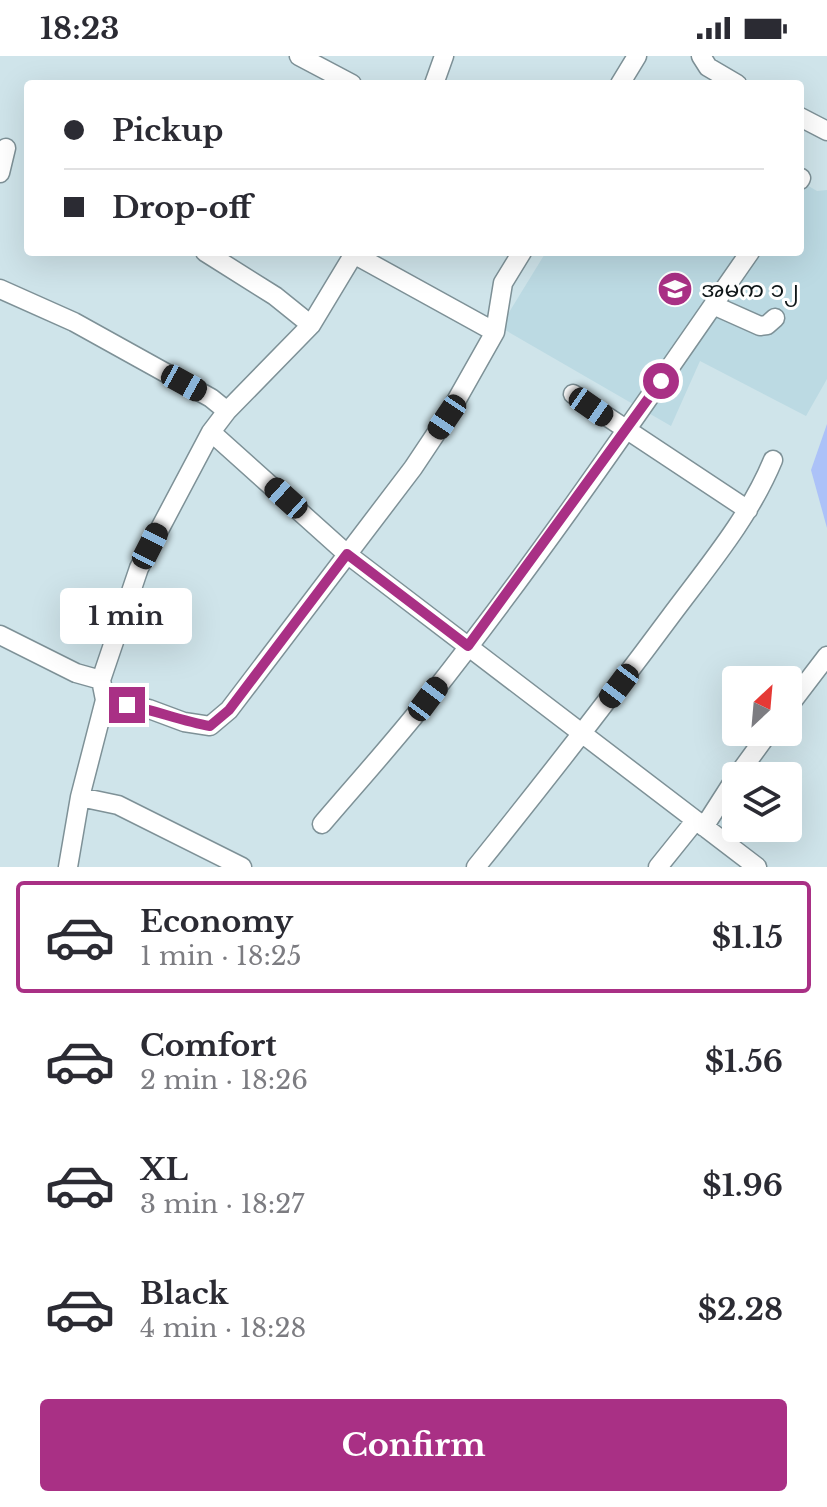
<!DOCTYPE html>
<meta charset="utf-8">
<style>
body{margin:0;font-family:"Libre Baskerville","Noto Sans Myanmar",serif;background:#f2f2f3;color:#2b2b33;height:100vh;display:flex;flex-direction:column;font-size:30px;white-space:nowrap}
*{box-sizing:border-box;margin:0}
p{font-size:26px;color:#7c7c81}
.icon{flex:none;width:44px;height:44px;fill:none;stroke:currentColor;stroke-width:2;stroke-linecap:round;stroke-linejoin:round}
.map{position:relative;height:811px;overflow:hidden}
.panel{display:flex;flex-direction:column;background:#fff;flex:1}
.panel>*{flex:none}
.banner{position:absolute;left:24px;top:24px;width:780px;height:176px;border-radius:8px;box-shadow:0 8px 32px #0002;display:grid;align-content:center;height:176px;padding:0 40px;background:#fff}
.needle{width:52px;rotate:26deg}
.buttons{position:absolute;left:722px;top:610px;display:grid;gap:16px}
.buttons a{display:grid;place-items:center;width:80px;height:80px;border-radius:8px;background:#fff;box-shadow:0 8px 32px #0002;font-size:40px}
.end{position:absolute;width:36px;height:36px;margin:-18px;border:10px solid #a93085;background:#fff;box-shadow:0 0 0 4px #fff}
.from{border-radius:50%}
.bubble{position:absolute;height:56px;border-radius:8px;background:#fff;box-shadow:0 8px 32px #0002;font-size:26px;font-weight:700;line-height:56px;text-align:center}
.car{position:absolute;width:24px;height:48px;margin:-24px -12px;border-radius:10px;box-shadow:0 0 6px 2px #0007;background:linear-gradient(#222 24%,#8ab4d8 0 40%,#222 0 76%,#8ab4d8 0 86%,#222 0)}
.banner b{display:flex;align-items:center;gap:28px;height:76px;font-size:30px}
.banner b+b{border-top:2px solid #e1e1e2}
.banner i{width:20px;height:20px;background:#2b2b33}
ul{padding:14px 0 0;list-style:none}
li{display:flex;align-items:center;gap:24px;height:112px;margin:0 16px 12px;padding:0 24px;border:4px solid transparent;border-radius:8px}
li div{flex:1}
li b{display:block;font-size:30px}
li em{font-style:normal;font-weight:700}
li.on{border-color:#a93085}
li>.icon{width:72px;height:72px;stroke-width:1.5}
.action{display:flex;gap:16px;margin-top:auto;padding:16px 40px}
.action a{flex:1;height:92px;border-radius:8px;background:#a93085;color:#fff;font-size:32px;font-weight:700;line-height:92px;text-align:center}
.status{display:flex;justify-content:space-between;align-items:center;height:56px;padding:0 40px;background:#fff;direction:ltr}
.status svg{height:22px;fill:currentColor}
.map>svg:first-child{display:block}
.built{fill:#bcdae3}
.water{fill:#acc2f8}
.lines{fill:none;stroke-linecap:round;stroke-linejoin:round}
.minor-casing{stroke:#7e9197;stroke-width:21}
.minor{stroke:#fff;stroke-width:18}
.route{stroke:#a93085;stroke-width:10}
.labels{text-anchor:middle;stroke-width:6;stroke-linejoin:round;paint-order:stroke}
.poi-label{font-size:22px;fill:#0f1618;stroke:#fff;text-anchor:start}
</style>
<div class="status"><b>18:23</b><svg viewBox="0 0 49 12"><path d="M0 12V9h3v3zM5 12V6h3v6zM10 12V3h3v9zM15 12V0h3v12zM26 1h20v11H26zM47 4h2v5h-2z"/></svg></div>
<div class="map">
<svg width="827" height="811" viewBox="0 0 827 811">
<rect width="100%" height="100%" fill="#cfe4ea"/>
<path class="built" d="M 800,125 L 817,135 L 827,134 L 827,323 L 806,360 L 700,305 L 671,370 L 500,271 L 546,196 L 800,196 Z"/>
<path class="water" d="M 827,368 L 827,472 L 811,414 Z"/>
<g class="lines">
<defs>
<path id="minor" d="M 299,0 L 352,28
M 701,0 L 708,11 L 737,28
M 434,28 L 444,0
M 620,28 L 637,0
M 800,61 L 827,75
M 0,117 L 6,92
M 800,124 L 801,122
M 205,196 L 275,240 L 311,269
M 350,196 L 495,276
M 0,233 L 74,266 L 211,342 L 227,355
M 713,249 L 760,270 L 767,269 L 775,262
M 573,338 L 748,454
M 211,376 L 347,498 L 757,811
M 0,579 L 76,617 L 101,624
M 105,644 L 149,653 L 184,666 L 210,670 L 229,654 L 413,412 L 447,361 L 495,276 L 503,227 L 522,196
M 788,651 L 827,600
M 737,720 L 769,676
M 80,741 L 118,749 L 242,811
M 322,768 C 357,727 394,686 428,643 C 542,499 645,347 750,196
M 704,771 L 736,721
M 68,811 L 80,741 L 105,644 L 101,624 L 139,512 L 211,376 L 227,355 L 311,269 L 355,196
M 476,811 C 542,729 607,646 670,561 C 708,510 749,462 773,404
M 658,811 L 695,765"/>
</defs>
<use href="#minor" class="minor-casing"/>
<use href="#minor" class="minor"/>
</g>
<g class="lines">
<path class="route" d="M 127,649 C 155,654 181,665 210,670 L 229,654 L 347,498 L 468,590 L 661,325"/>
</g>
<defs>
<symbol id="school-disc" viewBox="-11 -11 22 22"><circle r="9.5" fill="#a93085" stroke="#fff"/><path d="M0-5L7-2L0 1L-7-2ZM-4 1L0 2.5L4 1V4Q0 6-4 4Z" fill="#fff"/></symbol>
</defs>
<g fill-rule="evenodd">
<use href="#school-disc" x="655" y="213" width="40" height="40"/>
</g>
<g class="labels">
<g class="poi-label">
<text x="701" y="241">အမက ၁၂</text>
</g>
</g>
</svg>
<div class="buttons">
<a><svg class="needle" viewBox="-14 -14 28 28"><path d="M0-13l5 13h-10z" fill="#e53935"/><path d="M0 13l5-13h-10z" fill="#7c7c81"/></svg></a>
<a><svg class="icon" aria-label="layers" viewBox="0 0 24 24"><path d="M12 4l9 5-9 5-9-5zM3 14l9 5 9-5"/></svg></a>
</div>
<i class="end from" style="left:661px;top:325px"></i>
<i class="end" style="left:127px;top:649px"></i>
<div class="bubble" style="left:60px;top:532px;width:132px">1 min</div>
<i class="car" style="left:184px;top:327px;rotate:119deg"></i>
<i class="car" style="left:591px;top:351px;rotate:125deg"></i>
<i class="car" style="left:447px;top:361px;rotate:214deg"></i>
<i class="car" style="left:286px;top:442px;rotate:312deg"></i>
<i class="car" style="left:150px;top:490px;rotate:27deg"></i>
<i class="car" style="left:619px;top:630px;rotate:217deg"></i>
<i class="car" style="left:428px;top:643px;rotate:37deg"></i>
<div class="banner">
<b><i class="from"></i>Pickup</b>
<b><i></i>Drop-off</b>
</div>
</div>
<section class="panel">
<ul>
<li class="on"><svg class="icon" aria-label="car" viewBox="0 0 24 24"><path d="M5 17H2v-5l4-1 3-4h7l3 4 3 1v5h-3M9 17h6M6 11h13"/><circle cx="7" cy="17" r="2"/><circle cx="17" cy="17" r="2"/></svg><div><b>Economy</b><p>1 min · 18:25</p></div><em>$1.15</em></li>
<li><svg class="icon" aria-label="car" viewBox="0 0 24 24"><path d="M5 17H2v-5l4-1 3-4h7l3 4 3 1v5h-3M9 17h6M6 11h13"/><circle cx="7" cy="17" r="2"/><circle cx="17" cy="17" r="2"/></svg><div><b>Comfort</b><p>2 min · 18:26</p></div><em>$1.56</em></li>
<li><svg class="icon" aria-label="car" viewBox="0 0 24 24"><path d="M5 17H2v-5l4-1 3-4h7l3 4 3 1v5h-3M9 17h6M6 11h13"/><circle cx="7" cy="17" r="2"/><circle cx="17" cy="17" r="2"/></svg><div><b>XL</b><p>3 min · 18:27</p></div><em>$1.96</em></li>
<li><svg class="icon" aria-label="car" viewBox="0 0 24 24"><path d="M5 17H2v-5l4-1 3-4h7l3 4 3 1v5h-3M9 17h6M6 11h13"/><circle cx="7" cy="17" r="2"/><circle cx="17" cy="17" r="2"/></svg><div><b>Black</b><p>4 min · 18:28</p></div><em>$2.28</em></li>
</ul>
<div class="action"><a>Confirm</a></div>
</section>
